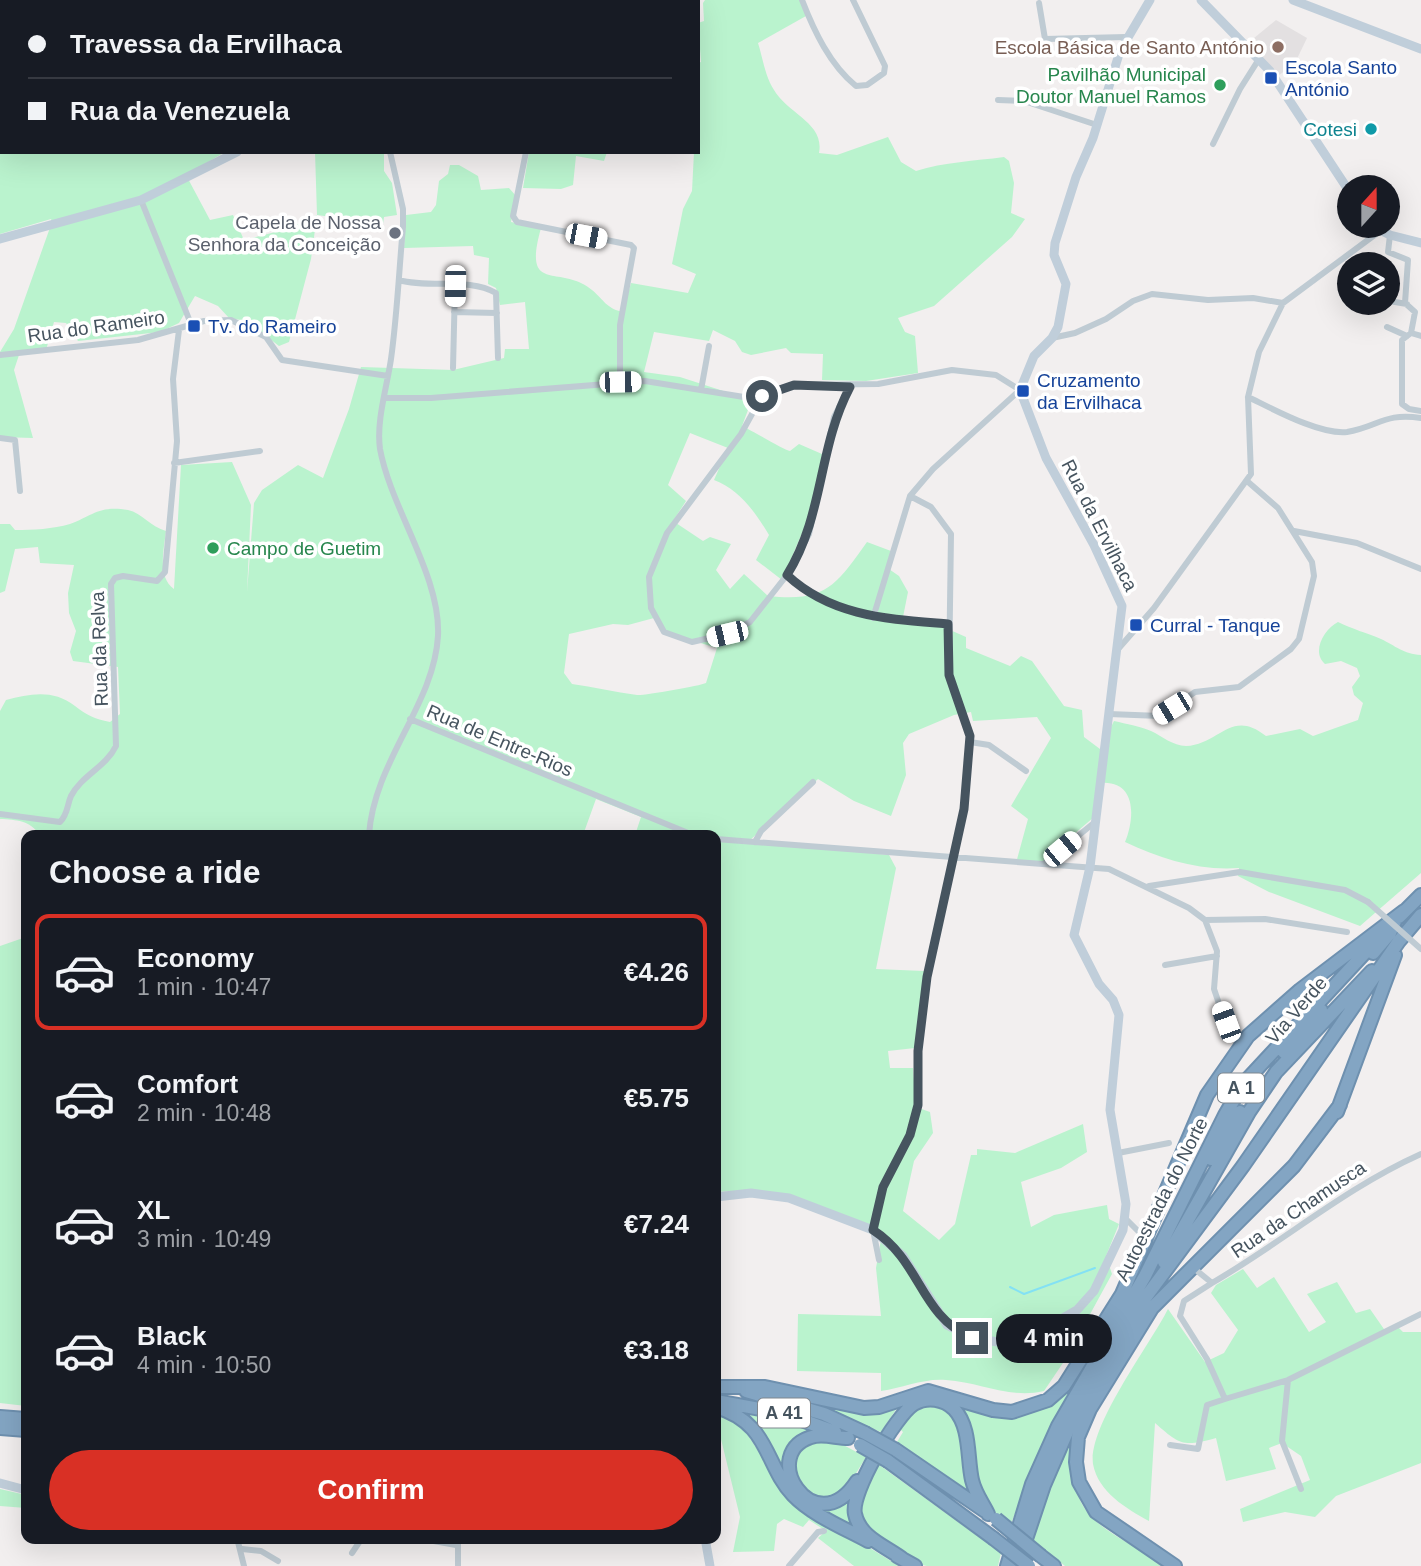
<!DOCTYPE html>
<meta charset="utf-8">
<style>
body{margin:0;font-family:Helvetica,sans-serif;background:#242831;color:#f1f3f6;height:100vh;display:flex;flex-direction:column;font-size:26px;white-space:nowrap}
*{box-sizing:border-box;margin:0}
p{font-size:23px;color:#9ea1a6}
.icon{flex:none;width:38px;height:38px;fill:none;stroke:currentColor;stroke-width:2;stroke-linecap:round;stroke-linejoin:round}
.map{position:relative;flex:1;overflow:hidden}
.panel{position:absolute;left:21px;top:830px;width:700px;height:714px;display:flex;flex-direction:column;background:#171b24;border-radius:14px;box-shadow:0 7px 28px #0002}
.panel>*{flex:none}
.guide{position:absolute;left:0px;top:0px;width:700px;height:154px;box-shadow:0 7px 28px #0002;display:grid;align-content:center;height:154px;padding:0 28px;background:#171b24}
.needle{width:46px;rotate:21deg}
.tools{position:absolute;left:1337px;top:175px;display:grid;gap:14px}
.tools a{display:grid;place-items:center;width:63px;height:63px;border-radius:50%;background:#171b24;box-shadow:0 7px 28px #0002;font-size:35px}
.end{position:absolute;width:32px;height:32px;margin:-16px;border:9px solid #46545f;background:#fff;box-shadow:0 0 0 4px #fff}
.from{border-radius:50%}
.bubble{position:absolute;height:49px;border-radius:24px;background:#171b24;box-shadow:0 7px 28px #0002;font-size:23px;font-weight:800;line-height:49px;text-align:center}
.car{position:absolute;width:21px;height:42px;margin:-21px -10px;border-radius:9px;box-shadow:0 0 5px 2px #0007;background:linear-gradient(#fff 24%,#345 0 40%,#fff 0 76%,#345 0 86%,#fff 0)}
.guide b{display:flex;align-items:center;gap:24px;height:66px;font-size:26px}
.guide b+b{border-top:2px solid #363941}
.guide i{width:18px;height:18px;background:#f1f3f6}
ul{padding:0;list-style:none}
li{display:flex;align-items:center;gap:21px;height:116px;margin:0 14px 10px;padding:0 14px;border:4px solid transparent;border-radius:14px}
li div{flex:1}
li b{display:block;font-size:26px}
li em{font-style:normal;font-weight:800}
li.on{border-color:#d93025}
li>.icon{width:63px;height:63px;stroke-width:1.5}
h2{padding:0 28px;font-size:32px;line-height:84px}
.button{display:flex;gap:14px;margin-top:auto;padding:14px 28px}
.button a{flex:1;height:80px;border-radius:42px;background:#d93025;color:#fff;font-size:28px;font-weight:800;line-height:80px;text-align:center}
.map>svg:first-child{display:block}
.education{fill:#e3e0e1}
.green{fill:#baf3ce;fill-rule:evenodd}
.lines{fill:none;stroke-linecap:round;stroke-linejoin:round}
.stream{stroke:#83e1f4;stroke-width:2}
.highway-casing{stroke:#6e90af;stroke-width:16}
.street{stroke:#bfcbd3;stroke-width:6}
.secondary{stroke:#c0ceda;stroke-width:9}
.highway{stroke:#83a5c3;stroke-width:12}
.highway-bridge-casing{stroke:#6e90af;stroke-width:16;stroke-linecap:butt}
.street-bridge{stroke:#bfcbd3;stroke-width:6}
.highway-bridge{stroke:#83a5c3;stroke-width:12}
.route{stroke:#46545f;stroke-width:9}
.education-dot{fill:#8d6e63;stroke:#fff;stroke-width:2.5}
.transit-dot{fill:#1a4fb4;stroke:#fff;stroke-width:2.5}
.leisure-dot{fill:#2e9e5b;stroke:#fff;stroke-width:2.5}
.culture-dot{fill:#0f9aa8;stroke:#fff;stroke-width:2.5}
.worship-dot{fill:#6b7280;stroke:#fff;stroke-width:2.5}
.labels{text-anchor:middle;stroke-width:7;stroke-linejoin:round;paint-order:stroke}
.shield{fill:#fff;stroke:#7e878f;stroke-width:2}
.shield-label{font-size:18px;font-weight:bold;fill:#46545f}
.education-label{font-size:19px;fill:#785e54;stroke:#fff;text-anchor:end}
.transit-label{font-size:19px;fill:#164399;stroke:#fff;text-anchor:start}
.leisure-label{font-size:19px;fill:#27864d;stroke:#fff;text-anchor:end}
.culture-label{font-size:19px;fill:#0d838f;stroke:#fff;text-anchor:end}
.worship-label{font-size:19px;fill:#5b616d;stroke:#fff;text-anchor:end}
.street-label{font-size:19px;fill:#46545f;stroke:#fff}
</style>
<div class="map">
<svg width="1421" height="1566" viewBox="0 0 1421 1566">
<rect width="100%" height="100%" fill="#f2efef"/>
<path class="education" d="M 1276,20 L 1307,38 L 1295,63 L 1278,76 L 1248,43 Z"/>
<path class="green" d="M 0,0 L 181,2 L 2,2 L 2,152 L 225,152 L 186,175 L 210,220 L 233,215 L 244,240 L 287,229 L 317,215 L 315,152 L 384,152 L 384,171 L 392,183 L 397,215 L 384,217 L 383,224 L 317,215 L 311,259 L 289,342 L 279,346 L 247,321 L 229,318 L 218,306 L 195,296 L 179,323 L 160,332 L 78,341 L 66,323 L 54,322 L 46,350 L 20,352 L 14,370 L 33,438 L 0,437 L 0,352 L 14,329 L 52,222 L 51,219 L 0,234 Z
M 705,0 L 800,0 L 806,16 L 758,43 C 763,59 765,76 774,90 C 788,114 825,123 819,153 L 837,155 L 888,137 L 901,162 L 916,171 C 944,162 975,161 1004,157 L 1009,161 L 1014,183 L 1011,213 L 1025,219 L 1012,237 L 934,306 L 898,318 L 905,332 L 915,336 L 918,373 L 866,381 L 822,380 L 823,354 L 791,353 L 786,348 L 751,355 L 742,352 L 735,341 L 713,330 L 709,341 L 654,332 L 644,372 L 680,377 L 745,398 L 748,410 L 742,426 C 753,431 784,450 790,451 L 799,444 L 822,454 L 818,496 L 782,580 L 756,560 L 769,535 C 755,512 740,490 714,480 L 728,448 L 690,433 L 668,485 L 686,501 L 673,521 L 703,541 L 710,537 L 731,544 L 716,570 L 730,589 L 744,574 L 768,596 C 825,602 835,587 867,542 L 891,551 L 886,567 L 899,576 L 908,592 L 903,617 L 941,626 L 966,637 L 966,648 L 1010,666 L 1021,656 L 1032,661 L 1064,706 L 1082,710 L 1084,737 L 1100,749 L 1114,721 C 1127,724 1139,726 1151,731 C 1162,736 1173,746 1186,746 C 1220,744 1231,708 1266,736 L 1300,729 L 1313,736 L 1358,720 L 1363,703 L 1354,695 L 1352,687 L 1360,676 L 1357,668 L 1341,661 L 1325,664 C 1311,652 1324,629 1338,622 C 1352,629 1367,633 1381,639 C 1396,646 1403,654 1421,655 L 1421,873 L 1360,926 L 1269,892 L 1238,876 L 1239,868 C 1199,871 1161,859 1125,842 C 1135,818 1137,779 1099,783 L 1094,817 L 1052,853 L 1051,865 L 1016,863 L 1028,819 L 1011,806 L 1051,738 L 1037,717 L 973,721 L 971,712 L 954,715 L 909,734 L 903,743 L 906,775 L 891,816 L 854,801 L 818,779 L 749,841 L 889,855 L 896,868 L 876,969 L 924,971 L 915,1048 L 888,1051 L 890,1068 L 913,1068 L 916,1107 L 930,1112 L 933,1133 L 914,1161 L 903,1211 L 939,1240 L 955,1224 L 971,1155 L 977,1155 L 977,1149 L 1015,1153 L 1083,1124 L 1087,1152 L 1061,1168 L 1021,1182 L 1031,1227 L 1054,1215 L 1107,1205 L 1109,1219 L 1119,1224 L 1106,1256 L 1112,1274 L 1065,1360 L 1044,1391 C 1009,1399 980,1382 946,1380 C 924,1378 903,1388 881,1391 L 881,1373 L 797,1371 L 798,1314 L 881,1316 L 876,1268 L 881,1240 L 860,1228 L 756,1190 L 716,1192 L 716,835 L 635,835 L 641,817 L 596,799 L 583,835 L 40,835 C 29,820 17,820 0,819 L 0,711 L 6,700 C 30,694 53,689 75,706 C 87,715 94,719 110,722 L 120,714 L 118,667 L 73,661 L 70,652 L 76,631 L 69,613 L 68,593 L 74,565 L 40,563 L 38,547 L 15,549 L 5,591 L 0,593 L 0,524 L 10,524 L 15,530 C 33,530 53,529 70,524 C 92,516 99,505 128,510 C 142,513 151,527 166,531 C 164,549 157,577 174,589 L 181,465 L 232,462 L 251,505 L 247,592 L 254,503 L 262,490 L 298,465 L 323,478 L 349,409 L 361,367 L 453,370 L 504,358 L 505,349 L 529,349 L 525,302 L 500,305 L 496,288 L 488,284 L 489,258 L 474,255 L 473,246 L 404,248 L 406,215 L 431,212 L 436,205 L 439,181 L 448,174 L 450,165 L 459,165 L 478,176 L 481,190 L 509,188 L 516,196 L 511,222 L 541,228 C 522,296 560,263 592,290 C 604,300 607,309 623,312 L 631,283 L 688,293 L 696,274 L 672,264 L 683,209 L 692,191 L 694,152 L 698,152 L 698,63 L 701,62 L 698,23 L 704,21 L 703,3 ZM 654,618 L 667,633 L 717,648 L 706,683 C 700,686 642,696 637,695 C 615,692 593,687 572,684 L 564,673 L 569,634 L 613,624 L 628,625 Z
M 529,152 L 607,152 L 604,161 L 576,156 L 573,185 L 561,189 L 523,188 Z
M 26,937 L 26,1406 L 0,1403 L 0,946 Z
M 1243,1269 L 1257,1288 L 1274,1277 L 1309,1332 L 1326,1322 L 1307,1294 L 1337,1282 L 1356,1313 L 1370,1309 L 1386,1332 L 1397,1326 L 1403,1332 L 1421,1332 L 1421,1463 L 1336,1496 L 1315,1517 L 1285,1512 L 1243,1522 L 1240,1509 L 1310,1480 L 1301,1456 L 1282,1443 L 1269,1448 L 1276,1469 L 1226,1481 L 1216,1438 C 1183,1447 1180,1445 1155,1423 L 1149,1521 C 1127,1509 1098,1492 1093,1464 C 1088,1426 1150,1345 1168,1309 L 1205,1362 L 1224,1353 L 1238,1330 L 1211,1293 L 1216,1285 Z
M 1075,1377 L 1011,1523 L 996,1513 L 979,1491 L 953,1403 L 1018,1414 Z
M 790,1397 L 830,1405 L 899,1405 L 881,1432 Z
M 937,1403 L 957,1417 L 974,1498 L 897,1442 L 903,1432 L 898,1427 L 920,1404 Z
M 724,1407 L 820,1431 L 809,1433 L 786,1475 L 770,1449 Z
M 716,1411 L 742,1426 L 789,1498 L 899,1566 L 854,1566 L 818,1538 L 826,1531 L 809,1520 L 803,1527 L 784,1519 L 777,1524 L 774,1551 L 733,1552 L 740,1517 L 720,1435 L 716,1430 Z
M 1077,1426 C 1077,1445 1074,1467 1076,1486 C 1081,1528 1140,1546 1169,1566 L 1065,1566 L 1032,1539 L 1051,1484 Z
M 832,1439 L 866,1457 C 847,1488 838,1508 801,1489 C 793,1464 790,1462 807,1442 Z
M 878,1464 L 1001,1553 L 998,1566 C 976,1566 949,1566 927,1566 C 902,1561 852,1526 860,1497 C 863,1486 872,1474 878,1464 Z
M 0,1489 L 26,1495 L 26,1508 L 0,1506 Z
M 852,1496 L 859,1531 L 812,1505 L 851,1495 Z"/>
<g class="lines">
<path class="stream" d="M 1010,1287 L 1024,1294 L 1095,1268"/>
<defs>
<path id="highway" d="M 1399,917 L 1421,895
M 1373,953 L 1390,933 L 1396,919
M 1284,1052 L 1321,1010
M 1337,1112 L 1395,955
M 1211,1159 L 1240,1112
M 1164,1262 L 1249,1112 L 1276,1072 L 1372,971
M 716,1387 L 765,1387 L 864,1408 L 879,1407 L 928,1391 L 993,1410 L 1012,1412 L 1048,1400 L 1064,1386 L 1122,1294 L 1207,1095 L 1248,1036 L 1300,990 L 1404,911
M 746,1391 L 824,1414 L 865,1433
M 716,1401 L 782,1413 L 835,1432
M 716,1407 C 770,1423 764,1464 793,1495 C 812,1515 844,1528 868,1541
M 0,1417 L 26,1419
M 0,1428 L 26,1430
M 848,1438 C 837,1438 826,1434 815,1436 C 754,1450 814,1547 857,1481
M 896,1450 L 985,1511
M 888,1461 L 993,1538
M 897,1556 L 915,1566
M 1041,1556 L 1054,1566
M 904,1560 C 886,1546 860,1538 855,1514 C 850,1493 896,1415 914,1404 C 927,1396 944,1399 954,1409 C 971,1427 967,1458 972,1480 C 975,1493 982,1502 988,1514
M 1007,1566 L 1032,1484 L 1058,1426 L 1145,1276 L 1225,1115 L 1243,1084 L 1374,943
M 1017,1566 L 1044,1485 L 1067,1432 L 1101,1369 L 1140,1305 L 1243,1166 L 1399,941 L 1421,915
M 1175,1566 L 1096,1512 L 1079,1482 L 1076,1462 L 1078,1437 L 1090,1409 L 1152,1308 L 1294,1166 L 1340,1105"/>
</defs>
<use href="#highway" class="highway-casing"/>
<path class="street" d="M 250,0 L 251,2
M 802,0 C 814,31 830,65 856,86 L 867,85 L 884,73 L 885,66 L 853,0
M 445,2 L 450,0
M 595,2 L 595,0
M 687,2 L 687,0
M 1039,3 L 1045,39 L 1126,37
M 998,100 L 1024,101 L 1097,125
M 1213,144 L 1240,89 L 1259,59
M 526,152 L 513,216 L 517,222 L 631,245 L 634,248 L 620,325 L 620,382
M 141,200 L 191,324
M 1390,235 L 1388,252 L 1408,260 L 1405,303 L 1415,312 L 1411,333 L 1402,340 L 1402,404 L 1409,409 L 1421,411
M 399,280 C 430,289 468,277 496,293 L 498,358
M 1389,301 L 1407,304
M 454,312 L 497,313
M 1387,327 L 1407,336
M 1411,333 L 1421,336
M 1052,338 L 1075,333 L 1106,319 L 1133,301 L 1152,294 L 1208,300 L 1253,298 L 1283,303
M 0,355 L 138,340 L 204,321 L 231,320 L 266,337 L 282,360 L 388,376
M 453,368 L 455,286
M 701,390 L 709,346
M 762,396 L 741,434 L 667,533 L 649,577 L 651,608 L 664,632 L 692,642 L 727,634 L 750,622 L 787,575 L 809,534 L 834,417 L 850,387
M 1248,397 C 1273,409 1320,435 1347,432 C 1378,427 1385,412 1421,418
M 385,398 L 431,398 L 645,381 L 750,398 L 794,385 L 878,384 L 952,370 L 996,375 L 1020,390 L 933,469 L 910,496 L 873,618
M 0,438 L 15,440 L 20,491
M 174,463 L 260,451
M 1294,531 L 1357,543 L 1421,569
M 787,575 C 832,617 889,619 948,624
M 1119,648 L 1154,608 L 1251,474 L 1248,397 L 1259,352 L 1283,303 L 1380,231
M 1109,714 L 1160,716 L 1195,692 L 1239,687 L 1291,649 L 1299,639 L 1314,576 L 1312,562 L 1278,508 L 1247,481
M 410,719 L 693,835
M 970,742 L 989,745 L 1026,771
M 0,814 L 60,822 C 68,814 67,805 71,796 C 82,775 106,767 116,746 L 111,584 L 115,578 L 123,576 L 157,581 L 165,572 L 177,441 L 173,379 L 179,330
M 369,835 C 374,761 434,705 438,636 C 441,576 391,509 380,449 C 376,421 387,387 391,359 C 397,316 399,271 403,227 L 403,209 L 390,152
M 716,839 L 1109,869 L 1189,908 L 1205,920 L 1217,951 L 1214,989 L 1229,1033
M 755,842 L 761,831 L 813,782
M 1045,863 L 1095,822
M 1149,886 L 1240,872 L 1345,890 L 1368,902
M 1205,920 L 1265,919 L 1347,932
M 1165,965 L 1217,956
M 1118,1153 L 1169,1143
M 1126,1219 L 1142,1235
M 879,1260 L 873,1230 L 876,1211 L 883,1187 L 910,1135 L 918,1106 L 918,1051 L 927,977 L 964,809 L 970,736 L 949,675 L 951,534 L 931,507 L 910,496
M 1196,1270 L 1212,1283 C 1283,1242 1345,1188 1421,1154
M 1212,1283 L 1184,1301 L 1180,1316 L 1207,1359 L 1225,1399 L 1288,1380 L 1421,1314
M 1288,1380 L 1282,1441 L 1301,1489
M 1170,1445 L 1198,1449 L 1207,1405 L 1225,1399
M 237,1538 L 244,1566
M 417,1538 L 456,1545
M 458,1538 L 458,1566
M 242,1549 L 261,1551 L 278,1561
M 352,1553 L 362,1538
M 789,1566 L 818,1532 L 824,1531"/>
<path class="secondary" d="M 1201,0 L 1270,71 L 1349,191
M 1293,0 L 1421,49
M 456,2 L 457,0
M 1372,226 L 1390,235 L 1421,243
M 0,239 L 141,200 L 237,152
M 716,1197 L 751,1193 L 789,1198 L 873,1230 L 903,1256 L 947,1325 L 972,1338 L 998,1342 L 1025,1340 L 1077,1310 L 1094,1291 L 1123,1230 L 1126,1204 L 1110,1110 L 1119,1015 L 1113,1000 L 1099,984 L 1074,935 L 1090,867 L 1122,606 L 1094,545 L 1046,458 L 1020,390 L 1034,356 L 1052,338 L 1058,327 L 1066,284 L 1054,255 L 1055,243 L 1076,177 L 1093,138 L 1120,51 L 1150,0
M 0,1483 L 26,1490
M 705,1538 L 710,1566"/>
<use href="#highway" class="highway"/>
<defs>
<path id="highway-bridge" d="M 865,1433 L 896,1450
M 860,1445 L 888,1461
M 996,1519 L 1041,1556
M 993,1538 L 1029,1566"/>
</defs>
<use href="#highway-bridge" class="highway-bridge-casing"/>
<path class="street-bridge" d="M 1368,902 L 1421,949"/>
<use href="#highway-bridge" class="highway-bridge"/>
</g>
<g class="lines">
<path class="route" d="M 762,396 L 794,385 L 850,387 C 817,450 825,513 787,575 C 832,617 889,619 948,624 L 949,675 L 970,736 L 964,809 L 927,977 L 918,1051 L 918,1105 L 910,1135 L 883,1187 L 873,1230 C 922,1262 919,1315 972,1338"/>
</g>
<circle class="education-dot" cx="1278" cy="47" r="7"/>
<g class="transit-dot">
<rect x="1264" y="71" width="14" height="14" rx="3.5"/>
<rect x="187" y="319" width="14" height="14" rx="3.5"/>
<rect x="1016" y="384" width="14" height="14" rx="3.5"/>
<rect x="1129" y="618" width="14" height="14" rx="3.5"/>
</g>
<g class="leisure-dot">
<circle cx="1220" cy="85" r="7"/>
<circle cx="213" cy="548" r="7"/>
</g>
<circle class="culture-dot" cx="1371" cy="129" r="7"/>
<circle class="worship-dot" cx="395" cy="233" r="7"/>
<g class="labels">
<g class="shield">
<rect x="1218" y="1073.5" width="46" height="29" rx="5"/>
<rect x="758" y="1398.5" width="52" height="29" rx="5"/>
</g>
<g class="shield-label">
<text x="1241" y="1094">A 1</text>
<text x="784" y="1419">A 41</text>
</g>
<g class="education-label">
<text x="1264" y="54">Escola Básica de Santo António</text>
</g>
<g class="transit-label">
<text x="1285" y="74">Escola Santo<tspan x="1285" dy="22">António</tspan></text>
<text x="208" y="333">Tv. do Rameiro</text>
<text x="1037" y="387">Cruzamento<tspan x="1037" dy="22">da Ervilhaca</tspan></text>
<text x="1150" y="632">Curral - Tanque</text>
</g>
<g class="leisure-label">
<text x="1206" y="81">Pavilhão Municipal<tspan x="1206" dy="22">Doutor Manuel Ramos</tspan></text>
<text x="227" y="555" text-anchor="start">Campo de Guetim</text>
</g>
<g class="culture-label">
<text x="1357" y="136">Cotesi</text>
</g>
<g class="worship-label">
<text x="381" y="229">Capela de Nossa<tspan x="381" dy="22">Senhora da Conceição</tspan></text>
</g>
<g class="street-label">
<text transform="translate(96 326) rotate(-8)" y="7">Rua do Rameiro</text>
<text transform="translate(1100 525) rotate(63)" y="7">Rua da Ervilhaca</text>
<text transform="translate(99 649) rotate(-92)" y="7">Rua da Relva</text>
<text transform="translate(500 740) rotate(23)" y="7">Rua de Entre-Rios</text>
<text transform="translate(1296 1010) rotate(-49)" y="7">Via Verde</text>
<text transform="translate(1161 1199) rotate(-63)" y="7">Autoestrada do Norte</text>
<text transform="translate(1298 1209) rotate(-34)" y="7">Rua da Chamusca</text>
</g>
</g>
</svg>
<div class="tools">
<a><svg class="needle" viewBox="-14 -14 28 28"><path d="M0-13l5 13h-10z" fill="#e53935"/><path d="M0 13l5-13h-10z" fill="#9ea1a6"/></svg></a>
<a><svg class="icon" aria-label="layers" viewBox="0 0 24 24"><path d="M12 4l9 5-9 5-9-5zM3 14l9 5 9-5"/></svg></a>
</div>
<i class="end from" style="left:762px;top:396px"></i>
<i class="end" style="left:972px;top:1338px"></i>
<div class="bubble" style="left:996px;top:1314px;width:116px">4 min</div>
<i class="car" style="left:586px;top:236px;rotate:101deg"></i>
<i class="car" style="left:455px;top:286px;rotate:181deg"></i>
<i class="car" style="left:620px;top:382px;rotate:89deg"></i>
<i class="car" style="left:727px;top:634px;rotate:257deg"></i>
<i class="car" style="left:1172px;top:708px;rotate:239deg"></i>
<i class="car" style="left:1062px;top:849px;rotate:50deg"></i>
<i class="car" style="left:1226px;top:1022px;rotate:340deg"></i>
<div class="guide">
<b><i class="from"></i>Travessa da Ervilhaca</b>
<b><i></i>Rua da Venezuela</b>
</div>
<section class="panel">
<h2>Choose a ride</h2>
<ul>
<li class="on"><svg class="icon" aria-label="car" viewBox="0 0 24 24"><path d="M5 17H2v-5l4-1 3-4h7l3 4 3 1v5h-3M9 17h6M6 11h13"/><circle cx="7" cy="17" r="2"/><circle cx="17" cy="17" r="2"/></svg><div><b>Economy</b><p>1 min · 10:47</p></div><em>€4.26</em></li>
<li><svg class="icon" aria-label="car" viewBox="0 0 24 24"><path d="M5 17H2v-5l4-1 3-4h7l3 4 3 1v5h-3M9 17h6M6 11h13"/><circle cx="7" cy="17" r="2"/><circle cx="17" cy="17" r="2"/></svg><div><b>Comfort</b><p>2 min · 10:48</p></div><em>€5.75</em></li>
<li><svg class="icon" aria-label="car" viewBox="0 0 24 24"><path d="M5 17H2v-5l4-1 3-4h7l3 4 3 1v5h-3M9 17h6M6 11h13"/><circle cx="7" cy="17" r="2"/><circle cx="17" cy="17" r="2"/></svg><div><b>XL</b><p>3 min · 10:49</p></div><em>€7.24</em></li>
<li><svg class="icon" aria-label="car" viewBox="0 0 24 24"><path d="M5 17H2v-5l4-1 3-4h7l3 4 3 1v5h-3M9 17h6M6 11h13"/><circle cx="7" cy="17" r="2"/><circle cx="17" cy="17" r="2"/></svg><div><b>Black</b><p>4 min · 10:50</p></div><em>€3.18</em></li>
</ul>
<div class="button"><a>Confirm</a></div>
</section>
</div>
